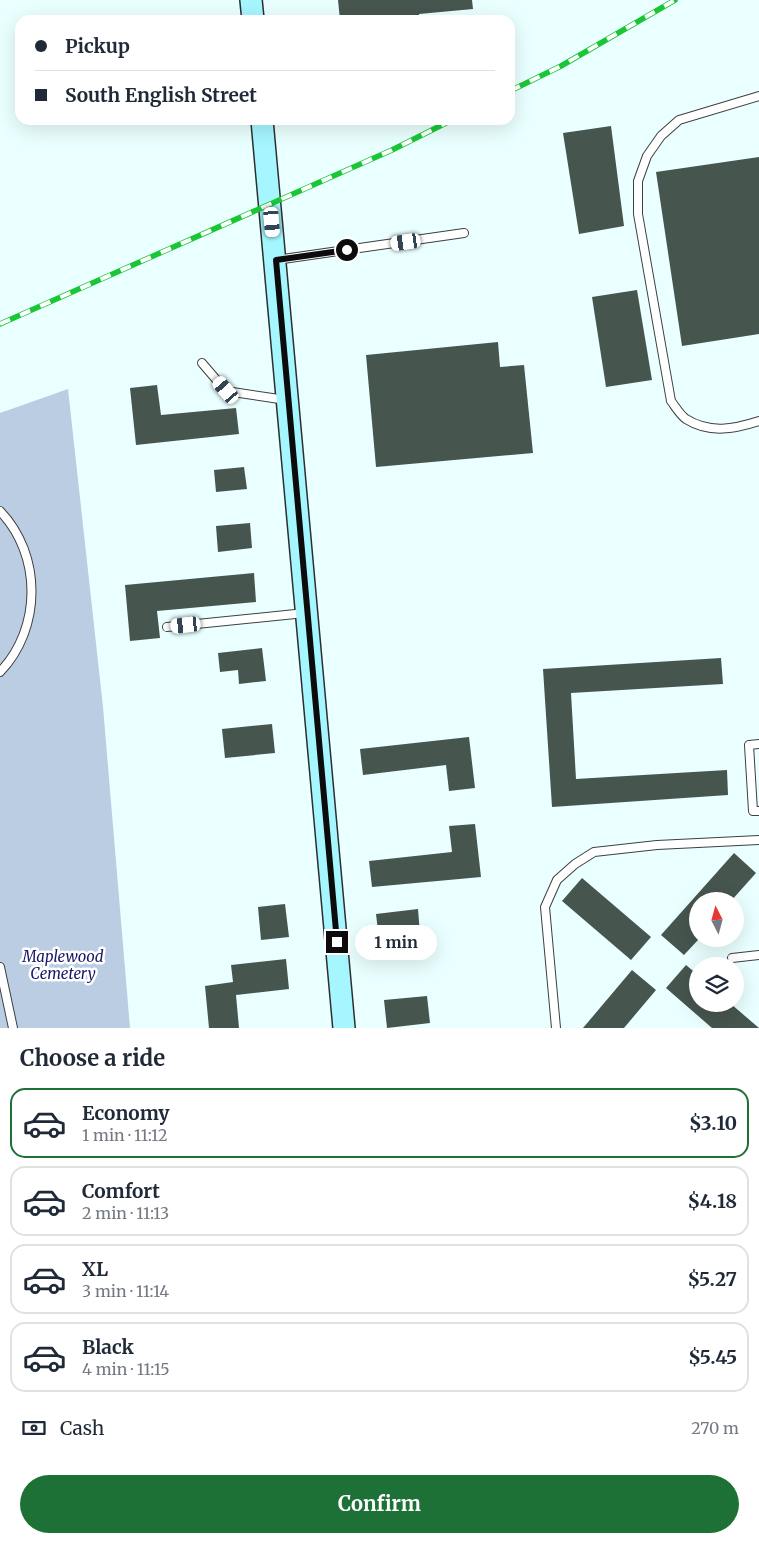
<!DOCTYPE html>
<meta charset="utf-8">
<style>
body{margin:0;font-family:Merriweather,serif;background:#f6f6f7;color:#1f2937;height:100vh;display:flex;flex-direction:column;font-size:19px;white-space:nowrap}
*{box-sizing:border-box;margin:0}
p{font-size:16px;color:#747a83}
.icon{flex:none;width:28px;height:28px;fill:none;stroke:currentColor;stroke-width:2;stroke-linecap:round;stroke-linejoin:round}
.map{position:relative;height:1028px;overflow:hidden}
.sheet{display:flex;flex-direction:column;background:#fff;flex:1}
.sheet>*{flex:none}
.hud{position:absolute;left:15px;top:15px;width:500px;height:110px;border-radius:15px;box-shadow:0 5px 20px #0002;display:grid;align-content:center;height:110px;padding:0 20px;background:#fff}
.needle{width:32px;rotate:354deg}
.fabs{position:absolute;left:689px;top:892px;display:grid;gap:10px}
.fabs a{display:grid;place-items:center;width:55px;height:55px;border-radius:50%;background:#fff;box-shadow:0 5px 20px #0002;font-size:25px}
.end{position:absolute;width:22px;height:22px;margin:-11px;border:6px solid #0c0c0c;background:#fff;box-shadow:0 0 0 2px #fff}
.from{border-radius:50%}
.bubble{position:absolute;height:35px;border-radius:18px;background:#fff;box-shadow:0 5px 20px #0002;font-size:16px;font-weight:700;line-height:35px;text-align:center}
.car{position:absolute;width:15px;height:30px;margin:-15px -8px;border-radius:6px;box-shadow:0 0 4px 1px #0007;background:linear-gradient(#fff 24%,#345 0 40%,#fff 0 76%,#345 0 86%,#fff 0)}
.hud b{display:flex;align-items:center;gap:18px;height:48px;font-size:19px}
.hud b+b{border-top:1px solid #e0e1e3}
.hud i{width:12px;height:12px;background:#1f2937}
ul{padding:0;list-style:none}
li{display:flex;align-items:center;gap:15px;height:70px;margin:0 10px 8px;padding:0 10px;border:2px solid #e0e1e3;border-radius:15px}
li div{flex:1}
li b{display:block;font-size:19px}
li em{font-style:normal;font-weight:700}
li.on{border-color:#1d7036}
li>.icon{width:45px;height:45px;stroke-width:1.5}
h2{padding:0 20px;font-size:22px;line-height:60px}
.pay{display:flex;align-items:center;gap:12px;height:55px;padding:0 20px;font-size:19px}
.pay p{margin-inline-start:auto}
.action{display:flex;gap:10px;margin-top:auto;padding:10px 20px}
.action a{flex:1;height:58px;border-radius:30px;background:#1d7036;color:#fff;font-size:20px;font-weight:700;line-height:58px;text-align:center}
.map>svg:first-child{display:block}
.cemetery{fill:#bacde2}
.building{fill:#47554f}
.lines{fill:none;stroke-linecap:round;stroke-linejoin:round}
.lane-casing{stroke:#3f3f3f;stroke-width:10}
.secondary-casing{stroke:#2e2e2e;stroke-width:24}
.lane{stroke:#fff;stroke-width:8}
.secondary{stroke:#a5f6ff;stroke-width:21}
.rail-casing{stroke:#1ac635;stroke-width:5.5}
.rail{stroke:#fff;stroke-width:4;stroke-dasharray:11;stroke-linecap:butt}
.route{stroke:#0c0c0c;stroke-width:6}
.labels{text-anchor:middle;stroke-width:5;stroke-linejoin:round;paint-order:stroke}
.park-label{font-size:15px;font-style:italic;fill:#181868;stroke:#fff}
</style>
<div class="map">
<svg width="759" height="1028" viewBox="0 0 759 1028">
<rect width="100%" height="100%" fill="#eaffff"/>
<path class="cemetery" d="M 68,389 L 103,707 L 130,1028 L 0,1028 L 0,413 Z"/>
<path class="building" d="M 338,0 L 472,0 L 473,9 L 419,14 L 420,20 L 340,20 Z
M 611,126 L 624,226 L 579,234 L 563,133 Z
M 759,157 L 759,334 L 682,346 L 656,172 Z
M 637,290 L 652,380 L 606,387 L 592,297 Z
M 498,342 L 500,367 L 524,365 L 533,453 L 376,467 L 366,355 Z
M 157,385 L 161,415 L 236,408 L 239,434 L 136,445 L 130,388 Z
M 244,467 L 247,489 L 216,492 L 214,470 Z
M 250,523 L 252,548 L 218,552 L 216,526 Z
M 254,573 L 256,602 L 157,611 L 160,638 L 130,641 L 125,585 Z
M 262,648 L 266,681 L 239,684 L 238,670 L 220,672 L 218,653 Z
M 721,658 L 723,684 L 571,693 L 576,779 L 727,770 L 728,795 L 552,807 L 543,669 Z
M 272,724 L 275,753 L 225,758 L 222,729 Z
M 469,737 L 475,788 L 449,791 L 446,765 L 363,775 L 360,749 Z
M 475,824 L 481,877 L 372,887 L 369,861 L 452,852 L 449,826 Z
M 734,853 L 756,873 L 731,901 L 698,901 L 698,940 L 684,955 L 661,935 Z
M 582,878 L 651,937 L 631,960 L 562,901 Z
M 285,904 L 289,937 L 261,940 L 258,907 Z
M 418,909 L 420,934 L 379,939 L 376,914 Z
M 286,959 L 289,989 L 236,995 L 239,1028 L 209,1028 L 205,986 L 233,982 L 231,965 Z
M 686,965 L 698,975 L 698,1004 L 731,1004 L 759,1028 L 712,1028 L 666,988 Z
M 632,970 L 656,990 L 624,1028 L 583,1028 Z
M 427,996 L 430,1023 L 387,1028 L 384,1000 Z"/>
<g class="lines">
<defs>
<path id="lane" d="M 759,96 L 679,120 L 661,136 L 647,156 L 638,181 L 638,214 L 671,401 C 675,406 680,415 686,419 C 710,434 734,429 759,421
M 276,260 L 464,233
M 202,363 L 226,391 L 286,400
M 0,511 C 42,555 42,628 0,672
M 167,627 L 305,613
M 759,744 L 749,745 L 753,811 L 759,811
M 732,958 L 759,955
M 0,967 L 13,1028
M 556,1028 L 545,907 L 557,880 L 575,864 L 594,852 L 657,845 L 759,840"/>
<path id="secondary" d="M 251,0 L 253,20
M 262,120 L 344,1028"/>
</defs>
<use href="#lane" class="lane-casing"/>
<use href="#secondary" class="secondary-casing"/>
<use href="#lane" class="lane"/>
<use href="#secondary" class="secondary"/>
<defs>
<path id="rail" d="M 510,91 L 561,66 L 675,0
M 0,324 L 392,150 L 452,120"/>
</defs>
<use href="#rail" class="rail-casing"/>
<use href="#rail" class="rail"/>
</g>
<g class="lines">
<path class="route" d="M 337,942 L 276,260 L 347,250"/>
</g>
<g class="labels">
<g class="park-label">
<text x="63" y="962">Maplewood<tspan x="63" dy="17">Cemetery</tspan></text>
</g>
</g>
</svg>
<div class="fabs">
<a><svg class="needle" viewBox="-14 -14 28 28"><path d="M0-13l5 13h-10z" fill="#e53935"/><path d="M0 13l5-13h-10z" fill="#747a83"/></svg></a>
<a><svg class="icon" aria-label="layers" viewBox="0 0 24 24"><path d="M12 4l9 5-9 5-9-5zM3 14l9 5 9-5"/></svg></a>
</div>
<i class="end from" style="left:347px;top:250px"></i>
<i class="end" style="left:337px;top:942px"></i>
<div class="bubble" style="left:355px;top:925px;width:82px">1 min</div>
<i class="car" style="left:272px;top:222px;rotate:175deg"></i>
<i class="car" style="left:406px;top:242px;rotate:262deg"></i>
<i class="car" style="left:226px;top:390px;rotate:319deg"></i>
<i class="car" style="left:186px;top:625px;rotate:264deg"></i>
<div class="hud">
<b><i class="from"></i>Pickup</b>
<b><i></i>South English Street</b>
</div>
</div>
<section class="sheet">
<h2>Choose a ride</h2>
<ul>
<li class="on"><svg class="icon" aria-label="car" viewBox="0 0 24 24"><path d="M5 17H2v-5l4-1 3-4h7l3 4 3 1v5h-3M9 17h6M6 11h13"/><circle cx="7" cy="17" r="2"/><circle cx="17" cy="17" r="2"/></svg><div><b>Economy</b><p>1 min · 11:12</p></div><em>$3.10</em></li>
<li><svg class="icon" aria-label="car" viewBox="0 0 24 24"><path d="M5 17H2v-5l4-1 3-4h7l3 4 3 1v5h-3M9 17h6M6 11h13"/><circle cx="7" cy="17" r="2"/><circle cx="17" cy="17" r="2"/></svg><div><b>Comfort</b><p>2 min · 11:13</p></div><em>$4.18</em></li>
<li><svg class="icon" aria-label="car" viewBox="0 0 24 24"><path d="M5 17H2v-5l4-1 3-4h7l3 4 3 1v5h-3M9 17h6M6 11h13"/><circle cx="7" cy="17" r="2"/><circle cx="17" cy="17" r="2"/></svg><div><b>XL</b><p>3 min · 11:14</p></div><em>$5.27</em></li>
<li><svg class="icon" aria-label="car" viewBox="0 0 24 24"><path d="M5 17H2v-5l4-1 3-4h7l3 4 3 1v5h-3M9 17h6M6 11h13"/><circle cx="7" cy="17" r="2"/><circle cx="17" cy="17" r="2"/></svg><div><b>Black</b><p>4 min · 11:15</p></div><em>$5.45</em></li>
</ul>
<div class="pay"><svg class="icon" aria-label="cash" viewBox="0 0 24 24"><path d="M3 7h18v10H3z"/><circle cx="12" cy="12" r="2"/></svg>Cash<p>270 m</p></div>
<div class="action"><a>Confirm</a></div>
</section>
